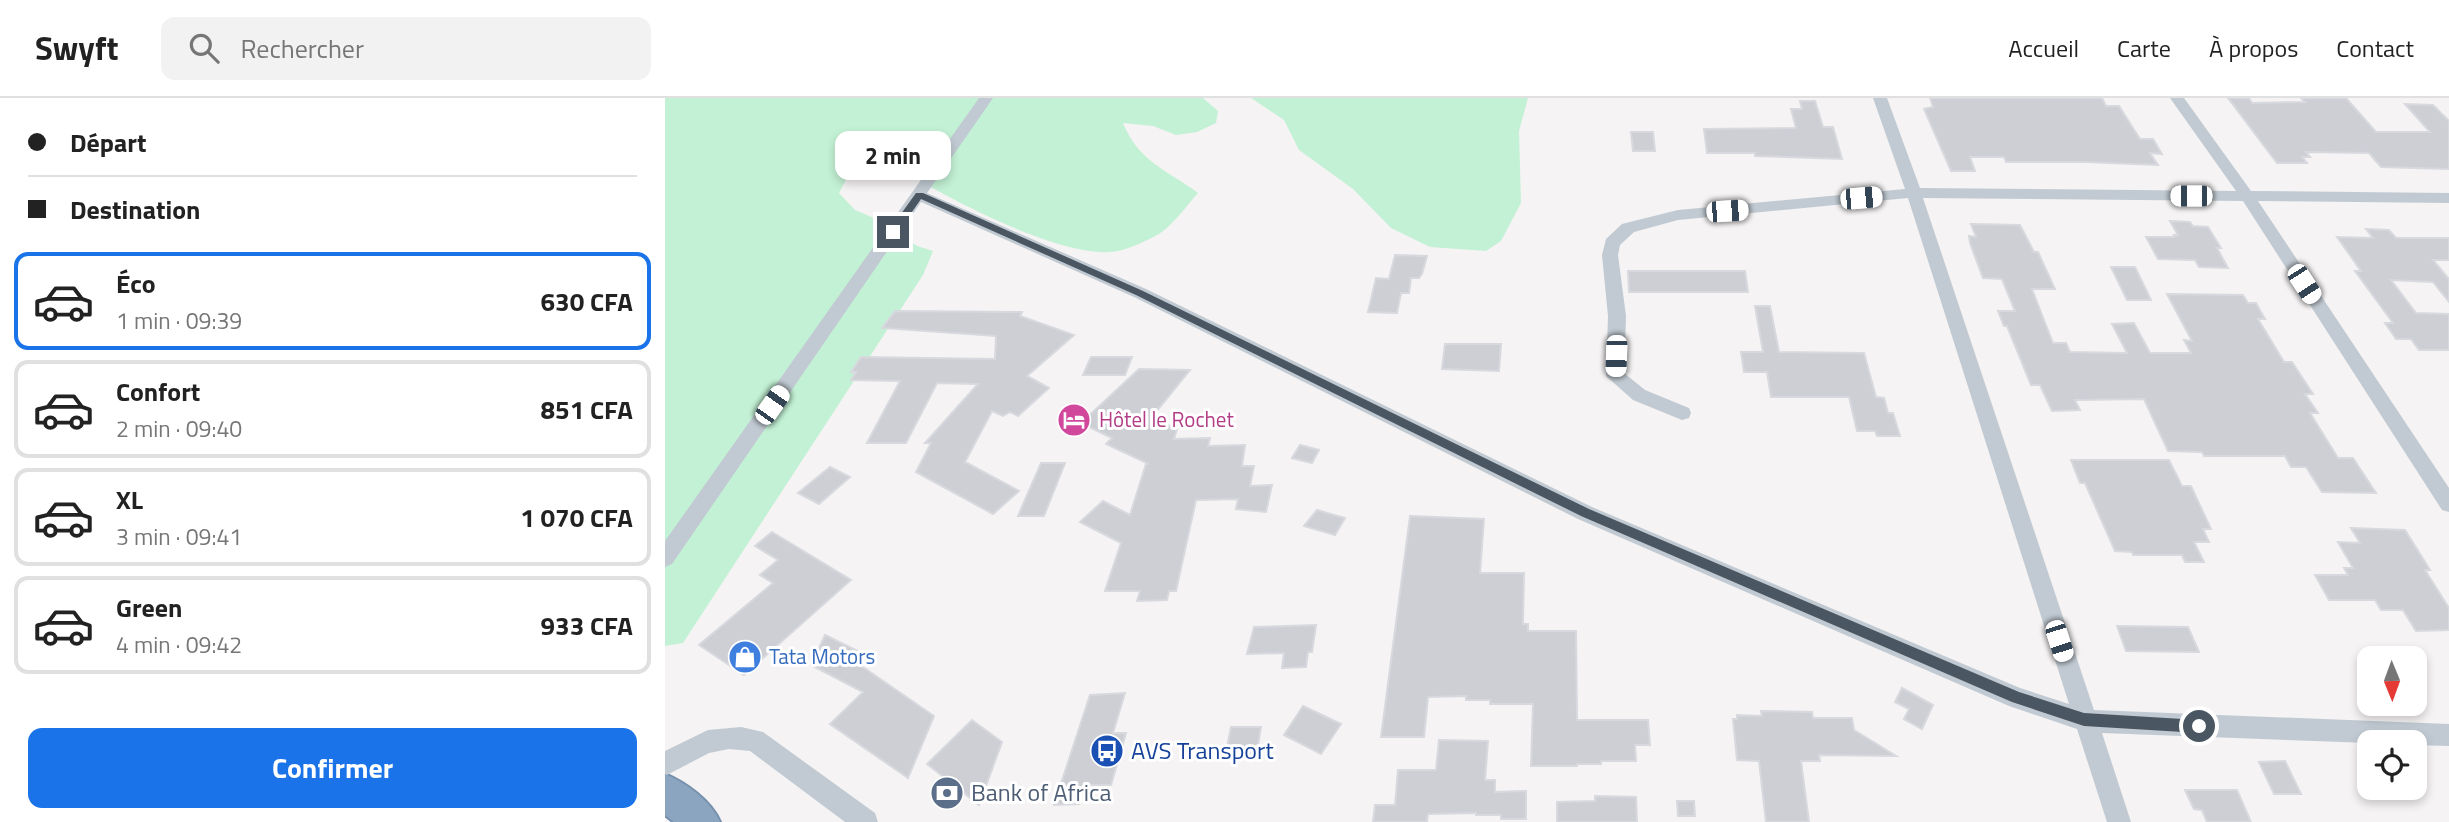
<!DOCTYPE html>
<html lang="fr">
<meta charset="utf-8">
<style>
body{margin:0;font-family:"Titillium Web",sans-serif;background:#f2f2f2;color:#222;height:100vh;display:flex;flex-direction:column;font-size:26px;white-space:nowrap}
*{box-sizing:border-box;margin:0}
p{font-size:23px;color:#767676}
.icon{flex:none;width:38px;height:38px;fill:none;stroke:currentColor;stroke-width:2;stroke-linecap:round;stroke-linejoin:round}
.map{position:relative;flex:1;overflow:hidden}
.panel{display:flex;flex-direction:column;background:#fff;width:665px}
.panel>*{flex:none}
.guide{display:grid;align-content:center;height:154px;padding:0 28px;background:#fff}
.needle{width:46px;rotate:179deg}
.buttons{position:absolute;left:1692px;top:548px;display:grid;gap:14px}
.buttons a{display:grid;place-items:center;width:70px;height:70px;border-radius:14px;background:#fff;box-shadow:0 4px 10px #0003;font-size:35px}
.end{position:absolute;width:32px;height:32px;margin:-16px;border:9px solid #4a5661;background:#fff;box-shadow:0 0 0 4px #fff}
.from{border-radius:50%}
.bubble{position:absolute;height:49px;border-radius:14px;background:#fff;box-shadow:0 4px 10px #0003;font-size:23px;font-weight:700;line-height:49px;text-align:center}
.car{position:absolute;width:21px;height:42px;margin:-21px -10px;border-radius:9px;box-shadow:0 0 5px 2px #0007;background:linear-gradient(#fff 24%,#345 0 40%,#fff 0 76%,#345 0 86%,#fff 0)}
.guide b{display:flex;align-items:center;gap:24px;height:66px;font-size:26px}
.guide b+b{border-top:2px solid #e0e0e0}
.guide i{width:18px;height:18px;background:#222}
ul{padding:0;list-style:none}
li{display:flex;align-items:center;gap:21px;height:98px;margin:0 14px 10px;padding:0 14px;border:4px solid #e0e0e0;border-radius:14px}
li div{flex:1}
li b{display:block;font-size:26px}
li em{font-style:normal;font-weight:700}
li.current{border-color:#1a73e8}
li>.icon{width:63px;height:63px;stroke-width:1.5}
.button{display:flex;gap:14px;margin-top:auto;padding:14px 28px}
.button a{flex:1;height:80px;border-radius:14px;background:#1a73e8;color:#fff;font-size:28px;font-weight:700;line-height:80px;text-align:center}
header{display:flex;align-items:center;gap:42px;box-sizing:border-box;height:98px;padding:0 35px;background:#fff;border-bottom:2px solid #e0e0e0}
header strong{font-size:33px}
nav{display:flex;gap:38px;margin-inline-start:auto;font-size:24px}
.search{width:490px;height:63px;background:#f2f2f2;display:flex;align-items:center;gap:18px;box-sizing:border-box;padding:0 24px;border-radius:14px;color:#767676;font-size:26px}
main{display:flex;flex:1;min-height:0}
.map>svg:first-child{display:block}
.green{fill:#c3f1d5}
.building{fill:#cdcfd5;stroke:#d7d9de;stroke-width:2}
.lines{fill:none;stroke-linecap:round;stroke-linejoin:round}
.highway-casing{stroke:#7690ad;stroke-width:4}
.minor{fill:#c1cad2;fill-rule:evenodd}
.highway{fill:#8ba5c1;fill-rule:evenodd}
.route{fill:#4a5661}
.labels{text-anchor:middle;stroke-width:6;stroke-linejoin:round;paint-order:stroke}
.hotel-label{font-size:21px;fill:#b23c85;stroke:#fff;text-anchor:start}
.shop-label{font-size:21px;fill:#366cbe;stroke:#fff;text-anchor:start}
.near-transit-label{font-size:24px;fill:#164399;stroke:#fff;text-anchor:start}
.near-service-label{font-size:24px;fill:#4e5e75;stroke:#fff;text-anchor:start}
</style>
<header>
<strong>Swyft</strong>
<div class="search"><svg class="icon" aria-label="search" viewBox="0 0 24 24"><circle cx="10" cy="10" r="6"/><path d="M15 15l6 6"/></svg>Rechercher</div>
<nav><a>Accueil</a><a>Carte</a><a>À propos</a><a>Contact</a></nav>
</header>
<main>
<section class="panel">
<div class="guide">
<b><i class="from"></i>Départ</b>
<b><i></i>Destination</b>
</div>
<ul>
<li class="current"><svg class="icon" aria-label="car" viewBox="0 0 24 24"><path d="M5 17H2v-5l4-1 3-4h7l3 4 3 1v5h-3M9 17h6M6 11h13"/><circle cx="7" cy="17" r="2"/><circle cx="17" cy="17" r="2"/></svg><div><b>Éco</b><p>1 min · 09:39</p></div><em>630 CFA</em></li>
<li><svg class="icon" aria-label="car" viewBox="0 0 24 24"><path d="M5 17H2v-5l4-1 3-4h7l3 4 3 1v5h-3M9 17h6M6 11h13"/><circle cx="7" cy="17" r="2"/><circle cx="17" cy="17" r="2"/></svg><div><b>Confort</b><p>2 min · 09:40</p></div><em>851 CFA</em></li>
<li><svg class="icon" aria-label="car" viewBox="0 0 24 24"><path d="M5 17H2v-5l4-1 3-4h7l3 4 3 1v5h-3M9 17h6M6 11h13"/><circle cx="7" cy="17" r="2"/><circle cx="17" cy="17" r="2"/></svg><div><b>XL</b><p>3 min · 09:41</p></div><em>1 070 CFA</em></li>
<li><svg class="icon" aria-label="car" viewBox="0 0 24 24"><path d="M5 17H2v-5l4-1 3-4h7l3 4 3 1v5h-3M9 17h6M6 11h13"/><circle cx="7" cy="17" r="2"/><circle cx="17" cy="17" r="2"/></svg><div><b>Green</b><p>4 min · 09:42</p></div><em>933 CFA</em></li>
</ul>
<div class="button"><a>Confirmer</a></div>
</section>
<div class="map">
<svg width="1784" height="724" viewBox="0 0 1784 724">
<rect width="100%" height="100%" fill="#f5f3f3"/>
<path class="green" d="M 0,0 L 538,0 L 553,13 L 551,25 L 532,34 L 511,37 L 488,28 L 458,25 C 474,64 502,72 533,95 C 521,108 507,129 492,137 C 479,144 460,153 446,154 C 393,157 301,109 255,83 L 271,57 L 270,51 L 225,57 L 182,80 L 174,95 L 190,112 L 218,124 L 252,148 L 268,153 L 258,177 L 18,545 L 0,548 Z
M 586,0 L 863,0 L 854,33 L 856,105 L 836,143 L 821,153 L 765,149 L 726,130 L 688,91 L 634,52 L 619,22 Z"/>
<path class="building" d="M 1265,0 L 1437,0 L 1441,8 L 1454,8 L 1475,41 L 1488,41 L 1497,56 L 1485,55 L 1493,67 L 1420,64 L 1341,64 L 1339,59 L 1305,59 L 1310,73 L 1286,73 L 1259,11 L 1268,9 Z
M 1563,0 L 1584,0 L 1587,5 L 1640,4 L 1636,0 L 1681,0 L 1711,34 L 1765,34 L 1740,6 L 1768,7 L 1784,23 L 1784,71 L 1716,69 L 1704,55 L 1641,54 L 1645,59 L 1637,59 L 1642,65 L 1612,65 Z
M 1135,3 L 1150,3 L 1158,29 L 1168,29 L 1177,61 L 1090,58 L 1090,55 L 1042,55 L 1039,31 L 1131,30 L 1126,11 L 1137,11 Z
M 966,34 L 988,34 L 990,53 L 968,53 Z
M 1505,123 L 1525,124 L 1528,128 L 1543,129 L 1556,150 L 1552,150 L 1563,170 L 1534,169 L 1530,162 L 1493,161 L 1481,139 L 1510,139 L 1509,137 L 1513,137 Z
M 1306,126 L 1355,127 L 1369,154 L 1373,154 L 1390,191 L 1367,191 L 1384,235 L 1388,245 L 1401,245 L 1405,254 L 1462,255 L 1447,226 L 1469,225 L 1485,255 L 1526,255 L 1519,242 L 1527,243 L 1502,196 L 1578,197 L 1583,205 L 1591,205 L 1600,221 L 1593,221 L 1619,264 L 1627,264 L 1648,296 L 1640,296 L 1653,315 L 1645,315 L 1673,360 L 1688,360 L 1711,395 L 1657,394 L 1641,369 L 1626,369 L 1620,358 L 1539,358 L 1537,354 L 1503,353 L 1479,301 L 1410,302 L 1415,312 L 1387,313 L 1375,287 L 1366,287 L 1342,228 L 1339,228 L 1333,213 L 1350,213 L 1337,181 L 1318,180 L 1305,145 L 1304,138 L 1311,139 Z
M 1701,131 L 1724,132 L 1731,140 L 1784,140 L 1784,162 L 1768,162 L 1784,181 L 1784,204 L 1768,184 L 1726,182 L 1751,215 L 1784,216 L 1784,252 L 1754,252 L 1746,241 L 1731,241 L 1720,225 L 1728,225 L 1690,173 L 1696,173 L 1672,139 L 1708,140 Z
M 730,157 L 762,158 L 757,176 L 754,180 L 746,180 L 744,195 L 736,195 L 732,215 L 703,214 L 711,180 L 724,181 Z
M 1446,169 L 1470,169 L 1486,202 L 1462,202 Z
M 963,173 L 1080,173 L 1083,194 L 964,194 Z
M 1090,208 L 1105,208 L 1114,254 L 1199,255 L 1211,299 L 1219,300 L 1223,315 L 1228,315 L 1235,338 L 1212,338 L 1210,333 L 1192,333 L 1184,299 L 1106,299 L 1102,274 L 1079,274 L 1076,254 L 1098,254 Z
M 230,213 L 357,214 L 355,218 L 409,237 L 362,278 L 384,290 L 353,318 L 345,314 L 338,318 L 327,313 L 300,364 L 354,393 L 328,416 L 251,374 L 266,345 L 260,345 L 313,286 L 272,285 L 241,345 L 202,345 L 235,283 L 186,282 L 191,274 L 186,274 L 196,259 L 330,261 L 331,238 L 217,230 Z
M 780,246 L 836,246 L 834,273 L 777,271 Z
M 426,259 L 467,259 L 460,277 L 418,277 Z
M 474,271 L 525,272 L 486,320 L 512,331 L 509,341 L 545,340 L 543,348 L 580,347 L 577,368 L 589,368 L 585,388 L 607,387 L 601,414 L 571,411 L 573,401 L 531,402 L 511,493 L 504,493 L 502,502 L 472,503 L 475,493 L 440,493 L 456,445 L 415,424 L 438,403 L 465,417 L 481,366 L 484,366 L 441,346 L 447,340 L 416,325 Z
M 635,347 L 654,352 L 647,365 L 627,360 Z
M 1406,362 L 1504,362 L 1517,388 L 1526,388 L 1546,431 L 1538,431 L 1544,444 L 1529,444 L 1539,464 L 1520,464 L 1517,457 L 1468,457 L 1467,454 L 1450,453 L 1420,385 L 1415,385 Z
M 376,365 L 400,365 L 379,418 L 353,418 Z
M 165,369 L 185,379 L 154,406 L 133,395 Z
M 652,412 L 680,420 L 670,437 L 639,428 Z
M 745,418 L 819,421 L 815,475 L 859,475 L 858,526 L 863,526 L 863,533 L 911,533 L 912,622 L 983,622 L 985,647 L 970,647 L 971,663 L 936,663 L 936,666 L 912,666 L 912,668 L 866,668 L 868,606 L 825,606 L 825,602 L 801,602 L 801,598 L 763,599 L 759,639 L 716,639 Z
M 1686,430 L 1740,432 L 1765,472 L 1760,472 L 1784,510 L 1784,532 L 1751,533 L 1738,512 L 1716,512 L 1710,502 L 1664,502 L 1650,477 L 1683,477 L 1679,470 L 1688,470 L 1673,444 L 1695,445 Z
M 107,434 L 186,482 L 79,577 L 34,547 L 108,485 L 95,477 L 113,462 L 90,448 Z
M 651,527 L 647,554 L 643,554 L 641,569 L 617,570 L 619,555 L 582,556 L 589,529 Z
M 1452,528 L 1523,529 L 1534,554 L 1461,553 Z
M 160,537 L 203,558 L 195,567 L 269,618 L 243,680 L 165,626 L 198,594 L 146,567 Z
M 1237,590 L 1268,607 L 1257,631 L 1239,621 L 1244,611 L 1230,604 Z
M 460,595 L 448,635 L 461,635 L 446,687 L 419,687 L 414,706 L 389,707 L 425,597 Z
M 638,608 L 676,626 L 656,656 L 619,637 Z
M 1096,613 L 1147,614 L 1148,620 L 1187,620 L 1189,632 L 1231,658 L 1154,657 L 1155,663 L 1136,663 L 1144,724 L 1101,724 L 1094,663 L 1072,662 L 1068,621 L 1072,621 L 1072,617 L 1097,618 Z
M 307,622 L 337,644 L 314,707 L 262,666 Z
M 566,629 L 596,629 L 591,659 L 560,659 Z
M 774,642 L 823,643 L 820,682 L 830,682 L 830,694 L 861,693 L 861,721 L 836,721 L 836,717 L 811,717 L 811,715 L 763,716 L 762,724 L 708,724 L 710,707 L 730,707 L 733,672 L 771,672 Z
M 1620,663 L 1636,696 L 1609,696 L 1594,664 Z
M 1520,692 L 1572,692 L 1586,724 L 1542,724 L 1537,712 L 1529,711 Z
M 930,698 L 971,699 L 972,724 L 892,724 L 892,704 L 930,703 Z
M 1012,703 L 1029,703 L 1030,718 L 1013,718 Z"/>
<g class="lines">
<defs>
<path id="highway" d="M 0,676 C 21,685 46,703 55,724 L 9,724 L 0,717 Z"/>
</defs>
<use href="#highway" class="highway-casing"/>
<path class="minor" d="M 314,0 L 328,0 L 262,95 L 481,191 L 927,409 L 1355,590 L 1404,606 L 1243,100 L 1013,122 L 969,134 L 955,147 L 953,157 L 961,218 L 959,275 L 980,292 L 1024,310 L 1026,315 L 1024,320 L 1017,322 L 968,302 L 941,278 L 943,218 L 937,157 L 941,141 L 957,126 L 1013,112 L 1240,91 L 1208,0 L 1222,0 L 1255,90 L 1571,93 L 1505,0 L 1519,0 L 1586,93 L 1784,95 L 1784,105 L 1593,103 L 1784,390 L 1784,414 L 1777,412 L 1578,103 L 1258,100 L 1429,612 L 1784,626 L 1784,648 L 1750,647 L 1750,644 L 1704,645 L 1437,635 L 1466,724 L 1442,724 L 1412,631 L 1344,608 L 913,421 L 469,199 L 256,104 L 7,466 L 0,469 L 0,443 Z
M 76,629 L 98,634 L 210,715 L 213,724 L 180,724 L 85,653 L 64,651 L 44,655 L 0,678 L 0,653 L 43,632 Z"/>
<use href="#highway" class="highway"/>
</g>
<path class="route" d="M 251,95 L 258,95 L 478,193 L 924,411 L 1354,594 L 1419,615 L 1534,622 L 1541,628 L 1534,635 L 1419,628 L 1347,604 L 916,418 L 471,197 L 256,101 L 231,137 L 224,137 L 223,134 Z"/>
<defs>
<symbol id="hotel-disc" viewBox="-11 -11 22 22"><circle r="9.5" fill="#d1479c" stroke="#fff"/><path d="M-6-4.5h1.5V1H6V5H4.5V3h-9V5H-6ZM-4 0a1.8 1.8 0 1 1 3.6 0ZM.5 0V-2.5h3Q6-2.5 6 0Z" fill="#fff"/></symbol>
<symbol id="shop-disc" viewBox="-11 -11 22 22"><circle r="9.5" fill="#3f7fe0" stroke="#fff"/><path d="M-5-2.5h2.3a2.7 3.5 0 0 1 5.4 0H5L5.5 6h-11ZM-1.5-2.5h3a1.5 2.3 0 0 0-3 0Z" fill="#fff"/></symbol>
<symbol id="bus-disc" viewBox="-11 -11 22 22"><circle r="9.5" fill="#1a4fb4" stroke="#fff"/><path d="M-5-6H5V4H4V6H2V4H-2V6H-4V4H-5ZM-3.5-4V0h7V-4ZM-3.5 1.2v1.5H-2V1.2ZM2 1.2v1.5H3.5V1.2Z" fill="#fff"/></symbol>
<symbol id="bank-disc" viewBox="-11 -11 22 22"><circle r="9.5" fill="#5c6f8a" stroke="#fff"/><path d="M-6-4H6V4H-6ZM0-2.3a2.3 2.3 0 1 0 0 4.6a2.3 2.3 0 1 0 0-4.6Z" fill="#fff"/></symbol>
</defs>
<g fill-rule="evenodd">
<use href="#hotel-disc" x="390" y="303" width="38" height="38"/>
<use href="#shop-disc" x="61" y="540" width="38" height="38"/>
<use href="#bus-disc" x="423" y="634" width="38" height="38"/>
<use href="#bank-disc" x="263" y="676" width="38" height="38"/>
</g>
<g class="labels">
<g class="hotel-label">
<text x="434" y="329">Hôtel le Rochet</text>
</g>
<g class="shop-label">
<text x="104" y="566">Tata Motors</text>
</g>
<g class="near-transit-label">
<text x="466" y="661">AVS Transport</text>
</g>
<g class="near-service-label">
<text x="306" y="703">Bank of Africa</text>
</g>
</g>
</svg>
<div class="buttons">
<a><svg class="needle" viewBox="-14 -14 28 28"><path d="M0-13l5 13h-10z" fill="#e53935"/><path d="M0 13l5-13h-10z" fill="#767676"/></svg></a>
<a><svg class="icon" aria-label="locate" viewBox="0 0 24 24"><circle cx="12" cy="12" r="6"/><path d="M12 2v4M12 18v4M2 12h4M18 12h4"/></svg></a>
</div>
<i class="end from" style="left:1534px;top:628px"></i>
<i class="end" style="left:228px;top:134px"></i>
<div class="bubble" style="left:170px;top:33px;width:116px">2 min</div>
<i class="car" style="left:1526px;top:98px;rotate:270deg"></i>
<i class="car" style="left:1196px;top:100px;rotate:85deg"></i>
<i class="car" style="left:1062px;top:113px;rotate:86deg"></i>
<i class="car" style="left:1639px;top:186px;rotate:147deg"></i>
<i class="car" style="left:951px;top:258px;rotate:182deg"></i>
<i class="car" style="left:107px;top:307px;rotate:35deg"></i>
<i class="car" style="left:1394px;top:543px;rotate:162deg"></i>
</div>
</main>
